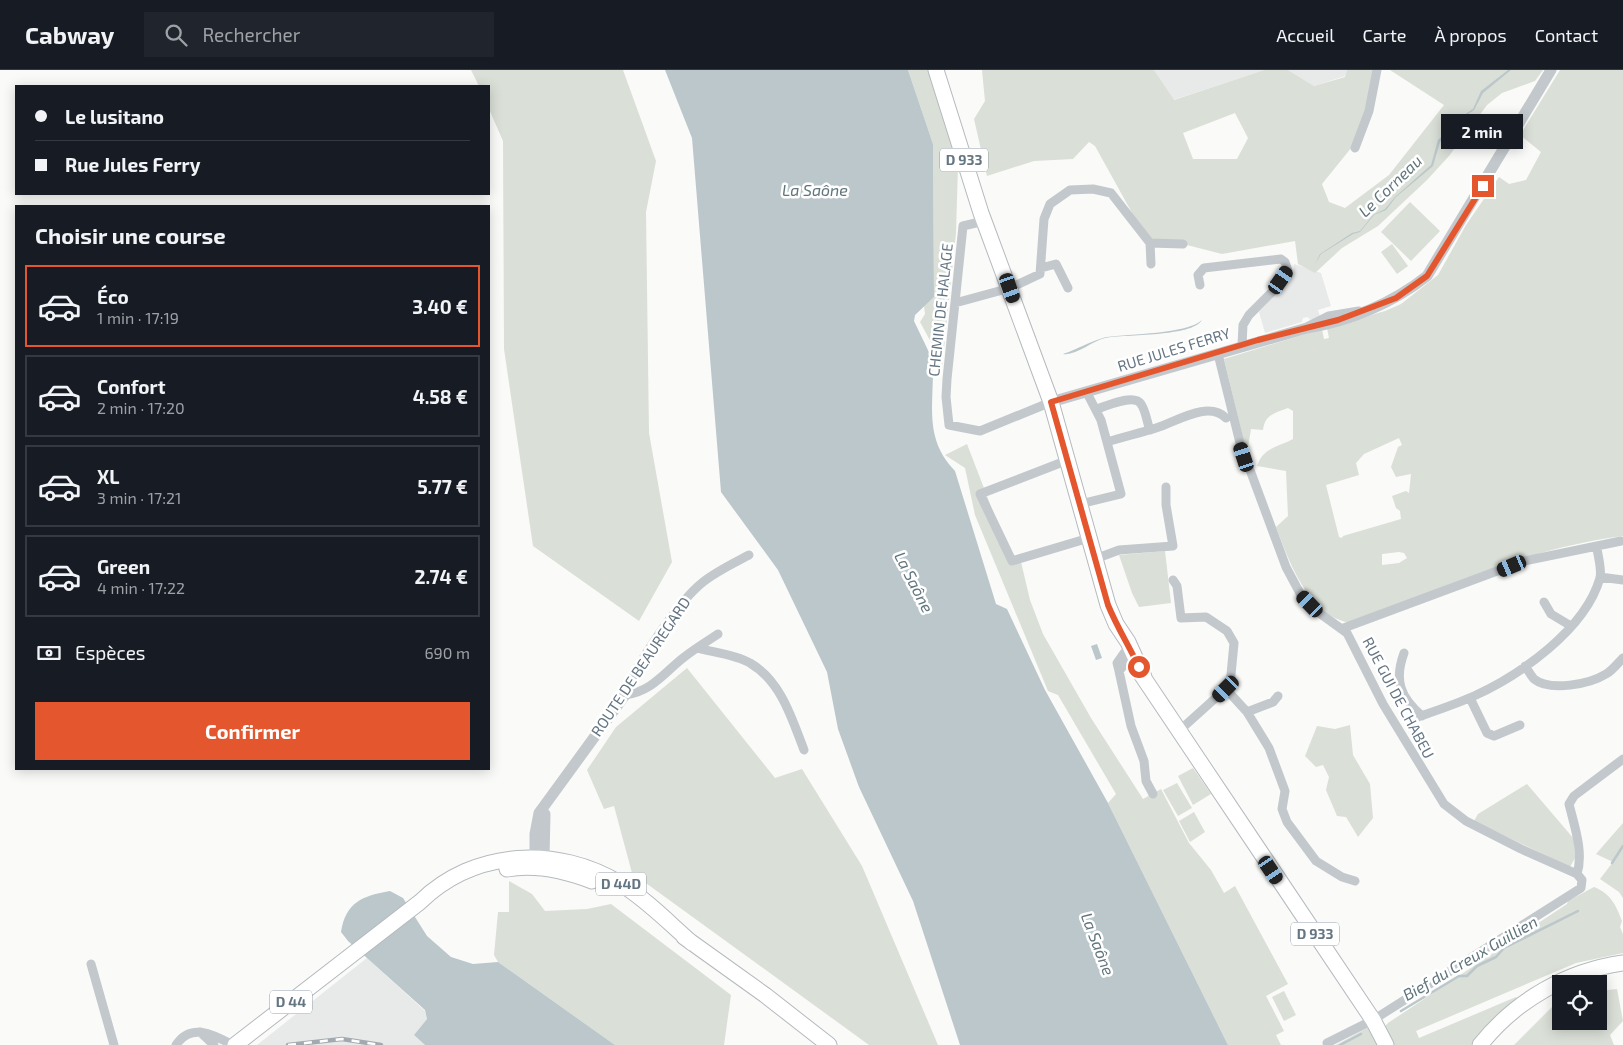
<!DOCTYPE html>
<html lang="fr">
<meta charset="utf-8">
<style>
body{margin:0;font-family:"Exo 2",sans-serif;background:#20242c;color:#f1f3f6;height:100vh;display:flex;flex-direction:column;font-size:19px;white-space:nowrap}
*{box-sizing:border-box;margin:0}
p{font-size:16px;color:#9ea1a6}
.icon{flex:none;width:28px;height:28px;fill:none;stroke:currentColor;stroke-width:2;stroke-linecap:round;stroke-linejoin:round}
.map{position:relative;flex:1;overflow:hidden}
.sheet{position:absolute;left:15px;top:135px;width:475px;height:565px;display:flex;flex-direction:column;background:#171b24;border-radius:0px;box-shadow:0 2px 12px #0003}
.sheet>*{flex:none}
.hud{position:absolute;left:15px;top:15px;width:475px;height:110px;border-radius:0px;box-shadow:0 2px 12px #0003;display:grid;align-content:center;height:110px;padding:0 20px;background:#171b24}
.buttons{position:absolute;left:1552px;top:905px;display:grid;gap:10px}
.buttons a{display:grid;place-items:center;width:55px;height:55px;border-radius:0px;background:#171b24;box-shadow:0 2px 12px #0003;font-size:25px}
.end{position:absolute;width:22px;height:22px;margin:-11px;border:6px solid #e4572e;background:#fff;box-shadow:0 0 0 2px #fff}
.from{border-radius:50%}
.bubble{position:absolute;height:35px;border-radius:0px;background:#171b24;box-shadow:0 2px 12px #0003;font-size:16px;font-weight:700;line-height:35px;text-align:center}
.car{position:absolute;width:15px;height:30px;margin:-15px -8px;border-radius:6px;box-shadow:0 0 4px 1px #0007;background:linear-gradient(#222 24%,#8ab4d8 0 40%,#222 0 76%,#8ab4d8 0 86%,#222 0)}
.hud b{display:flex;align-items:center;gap:18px;height:48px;font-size:19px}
.hud b+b{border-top:1px solid #363941}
.hud i{width:12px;height:12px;background:#f1f3f6}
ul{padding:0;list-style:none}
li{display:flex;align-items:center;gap:15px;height:82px;margin:0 10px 8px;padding:0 10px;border:2px solid #363941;border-radius:0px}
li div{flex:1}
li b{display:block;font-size:19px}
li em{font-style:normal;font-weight:700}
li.current{border-color:#e4572e}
li>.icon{width:45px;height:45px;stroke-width:1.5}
h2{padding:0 20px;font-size:22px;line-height:60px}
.pay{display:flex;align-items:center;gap:12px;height:55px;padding:0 20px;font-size:19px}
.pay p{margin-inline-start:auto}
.button{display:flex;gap:10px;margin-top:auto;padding:10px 20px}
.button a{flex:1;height:58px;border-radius:0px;background:#e4572e;color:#fff;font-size:20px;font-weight:700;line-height:58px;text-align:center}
header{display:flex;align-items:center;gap:30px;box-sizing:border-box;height:70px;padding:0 25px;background:#171b24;border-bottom:1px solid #363941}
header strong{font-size:24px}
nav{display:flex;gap:28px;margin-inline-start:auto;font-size:18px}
.search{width:350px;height:45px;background:#20242c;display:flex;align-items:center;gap:12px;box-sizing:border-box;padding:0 18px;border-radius:0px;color:#9ea1a6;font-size:19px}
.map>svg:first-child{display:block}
.built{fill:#e8e9e9}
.green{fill:#dadfd7;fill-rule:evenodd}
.water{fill:#bbc7cb}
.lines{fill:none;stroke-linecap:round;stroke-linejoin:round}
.stream{stroke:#bbc7cb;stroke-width:2.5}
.primary-casing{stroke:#b5babe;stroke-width:17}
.minor{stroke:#c3c8cc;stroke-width:9}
.tertiary{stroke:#c3c8cc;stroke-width:11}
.primary{stroke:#fff;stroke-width:15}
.rail-casing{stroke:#a2aab0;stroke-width:4.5}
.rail{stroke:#fff;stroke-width:2.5;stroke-dasharray:8;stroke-linecap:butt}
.route{stroke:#e4572e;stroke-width:6}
.labels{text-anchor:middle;stroke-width:5;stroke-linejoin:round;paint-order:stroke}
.shield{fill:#fff;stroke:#939fa8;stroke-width:1}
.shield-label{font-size:14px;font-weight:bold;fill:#657683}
.street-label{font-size:15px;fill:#657683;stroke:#fff}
.water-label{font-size:16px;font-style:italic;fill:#60757c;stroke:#fff}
</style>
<header>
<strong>Cabway</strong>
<div class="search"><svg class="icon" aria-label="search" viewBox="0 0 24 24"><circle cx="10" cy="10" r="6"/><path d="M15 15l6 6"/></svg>Rechercher</div>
<nav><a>Accueil</a><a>Carte</a><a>À propos</a><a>Contact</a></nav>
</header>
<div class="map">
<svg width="1623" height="975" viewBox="0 0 1623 975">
<rect width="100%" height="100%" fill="#fafaf8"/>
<path class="built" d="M 1154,0 L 1264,0 L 1173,30 Z
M 1288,0 L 1347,0 L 1345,6 L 1314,16 Z
M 1294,194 L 1321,203 L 1331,236 L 1318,240 L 1320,247 L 1310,250 L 1308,247 L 1303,248 L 1302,252 L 1265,263 L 1259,242 L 1293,205 Z
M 367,888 L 425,941 L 427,949 L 414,965 L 425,975 L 257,975 Z"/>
<path class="green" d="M 471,0 L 623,0 L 656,91 L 646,142 L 649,363 L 672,492 L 639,551 L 533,476 L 504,279 L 503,71 L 489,39 L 489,16 L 479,16 Z
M 908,0 L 930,0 L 958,95 L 956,163 L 942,298 L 937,299 L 939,287 L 920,252 L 925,244 L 924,236 L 934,227 L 933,74 Z
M 982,0 L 1154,0 L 1174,30 L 1264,0 L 1288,0 L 1314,16 L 1345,7 L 1347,0 L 1374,0 L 1360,67 L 1322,114 L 1329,132 L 1345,138 L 1389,105 L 1444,35 L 1390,0 L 1543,0 L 1535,11 L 1502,23 L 1487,35 L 1449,86 L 1427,110 L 1378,156 L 1342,178 L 1315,203 L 1298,194 L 1295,171 L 1222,184 L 1183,174 L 1149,170 L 1136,150 L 1095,76 L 1089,72 L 1073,89 L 1034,91 L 987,106 L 974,49 L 985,31 ZM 1235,43 L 1248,68 L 1237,89 L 1193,89 L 1183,63 Z
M 1560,0 L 1623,0 L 1623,466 C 1528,478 1441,518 1353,553 C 1309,549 1289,491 1276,457 L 1288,446 L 1286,401 L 1257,396 C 1263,377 1279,377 1293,369 L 1293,341 L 1288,338 C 1274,343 1265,345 1263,360 L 1251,359 L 1248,377 L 1245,376 L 1224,289 L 1322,259 L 1324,269 L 1329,268 L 1327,258 L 1385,241 L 1401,234 L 1438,205 L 1466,155 L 1499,107 L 1509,114 L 1526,110 L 1541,82 L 1520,65 ZM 1399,368 L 1402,375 L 1398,377 L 1391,397 L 1396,407 L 1411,404 L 1409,423 L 1406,421 L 1392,426 L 1396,438 L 1400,441 L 1401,449 L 1343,466 L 1342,468 L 1339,467 L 1326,415 L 1359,405 L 1356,393 L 1364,384 ZM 1399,482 L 1404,483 L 1407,488 L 1399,493 L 1382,495 L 1382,484 Z
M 1410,132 L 1440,161 L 1411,191 L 1381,162 Z
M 1392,174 L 1408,196 L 1397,204 L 1381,182 Z
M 967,374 L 1012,491 L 1021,492 L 1030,530 L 1043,564 L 1091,648 L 1143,729 L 1161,719 L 1189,773 L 1211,800 L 1224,823 L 1235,816 L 1288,914 L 1266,926 L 1284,961 L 1276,965 L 1281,975 L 1228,975 L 1108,733 L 1116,724 L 1058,625 L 1048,621 L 975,445 L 965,398 L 945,385 Z
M 1165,481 L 1171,533 L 1139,537 L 1132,523 L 1119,485 Z
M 687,598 L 775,708 L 802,699 L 862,796 L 938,975 L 869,975 L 632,803 L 614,736 L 604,739 L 587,700 L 616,657 Z
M 1350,655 L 1353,685 L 1370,714 L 1373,748 L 1358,767 L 1346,747 L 1337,746 L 1326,720 L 1329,707 L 1323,695 L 1316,697 L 1305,686 L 1317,656 L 1335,659 Z
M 1193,698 L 1211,724 L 1193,735 L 1178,706 Z
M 1177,713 L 1192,738 L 1178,746 L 1163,720 Z
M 1527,714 L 1574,769 L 1575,788 L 1570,797 L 1474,751 L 1478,744 Z
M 1194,742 L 1205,762 L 1190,772 L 1179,751 Z
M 1623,753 L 1623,828 L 1619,822 L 1600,809 L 1613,792 L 1596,784 Z
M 509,811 L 532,824 L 545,841 L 587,839 L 611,834 L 731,925 L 724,975 L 615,975 L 498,892 L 494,885 L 498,842 L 509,842 Z
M 1594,817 C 1611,824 1616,835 1622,851 L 1620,857 L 1623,864 L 1623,883 L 1576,893 L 1416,961 L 1419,968 L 1516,927 L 1518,929 L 1489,953 L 1471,975 L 1393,975 L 1385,956 L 1388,953 L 1567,834 L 1568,831 Z
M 1617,919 L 1623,951 L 1610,965 L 1614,975 L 1514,975 L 1561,928 L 1561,951 L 1599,951 L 1599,921 Z
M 1284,921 L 1296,945 L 1284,951 L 1272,927 Z
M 1369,957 L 1379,975 L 1336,975 Z"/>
<path class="water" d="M 665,0 L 908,0 L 933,74 L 934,227 L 915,245 L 914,251 L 937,299 L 933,299 C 933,339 925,370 955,401 L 996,534 L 1007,539 L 1045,620 L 1108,733 L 1228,975 L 960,975 L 913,831 L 859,717 L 838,659 L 827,602 L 778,500 L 721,422 L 692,68 Z
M 1508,0 L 1511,0 L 1483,23 L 1474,40 L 1462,48 L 1440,72 L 1433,96 L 1396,127 L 1386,140 L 1374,145 L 1360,162 L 1353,164 L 1321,184 L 1315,194 L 1320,184 L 1352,163 L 1360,161 L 1373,145 L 1385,139 L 1395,127 L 1431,95 L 1438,70 L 1461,47 L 1473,39 L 1481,21 Z
M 1202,250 C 1192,267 1126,264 1105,268 C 1092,271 1076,286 1063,284 C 1073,281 1098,268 1107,267 C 1129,264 1187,264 1202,250 Z
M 1097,574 L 1102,588 L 1096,590 L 1091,576 Z
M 390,821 L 403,828 L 427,866 L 451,887 L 473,894 L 498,892 L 615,975 L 425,975 L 414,965 L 427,949 L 425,940 L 348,871 L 341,862 C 346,832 362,826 390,821 Z"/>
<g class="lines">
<path class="stream" d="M 1612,793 L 1623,776
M 1401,941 L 1459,906 L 1467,906 L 1477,896 L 1496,887 L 1504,878 L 1578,841
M 1340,975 L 1361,964"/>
<defs>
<path id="primary" d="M 936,0 L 981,143 L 1051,332 L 1108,535 L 1116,554 L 1128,572 L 1144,607
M 1139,601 L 1373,950 L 1386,975
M 507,799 C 535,794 566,801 592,811
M 684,867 L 765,925 L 829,975
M 235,975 L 420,832 C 474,779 558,775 621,814 C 647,830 669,853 692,873
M 1480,975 C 1516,930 1567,901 1623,893"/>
</defs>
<use href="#primary" class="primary-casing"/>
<path class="minor" d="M 1355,78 L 1369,41 L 1377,0
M 984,151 L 963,156 L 947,309 L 946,327 L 949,355 L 980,361 L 1051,332
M 1150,173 L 1151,194
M 1041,198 L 1056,194 L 1068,218
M 1200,215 L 1198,205 L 1204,198 L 1281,189 L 1285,192 L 1288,201 L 1275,219 L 1249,245 L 1243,255 L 1242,275
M 955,233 L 1010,218 L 1040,204 L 1044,149 L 1050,134 L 1070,120 L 1093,119 L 1111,123 L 1150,173 L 1183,174
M 1218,284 L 1240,373 L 1286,497 L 1301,525 L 1318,542 L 1347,563 L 1383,634 L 1444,734 L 1466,751 L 1521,779 L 1577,804 L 1582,810 L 1581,818 L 1373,950 L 1327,973
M 1097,339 C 1107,336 1134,323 1141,334 C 1146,341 1147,353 1150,360
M 1107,372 C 1123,367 1140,363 1156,358 C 1176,352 1208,330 1226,348
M 1068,390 L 980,424 L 1012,491 L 1089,468
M 1080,434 L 1121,424 L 1101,350 L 1087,323
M 1095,489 L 1119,480 L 1173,476 L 1166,435 L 1166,417
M 1600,507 L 1623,510
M 1173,510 L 1177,516 L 1181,548 L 1206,547 L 1227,561 L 1234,573 L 1230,615 L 1180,660
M 1544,532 L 1551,544 L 1571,556
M 1341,559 L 1524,491 L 1621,471
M 718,564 C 706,572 694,579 683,588 C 664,603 651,622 625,625 C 636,594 678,532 703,512 C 717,501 734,493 749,485
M 697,578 C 712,582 737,585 750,593 C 781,611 792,649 804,680
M 1124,583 L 1117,593 L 1119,601 L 1129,589
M 1404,583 C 1394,610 1400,627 1422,646
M 1525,596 C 1528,600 1531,606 1534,609 C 1550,622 1590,614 1606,604 C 1612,601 1618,593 1623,588
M 1119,601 L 1131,656 L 1144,691 L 1146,711 L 1153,724
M 1226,619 L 1247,642 L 1269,678 L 1285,721 L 1282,739 L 1287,752 L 1316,791 L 1342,807 L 1355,811
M 1470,628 L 1487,663 L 1494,666 L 1520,655
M 1247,642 L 1273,632 L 1278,626
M 1412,649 C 1432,642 1454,635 1474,626 C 1520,605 1585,560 1600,508 C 1602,499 1598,487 1597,478
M 1577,804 C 1584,782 1574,755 1569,734 L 1574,726 L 1623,689
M 91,894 L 114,975
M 200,962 L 214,975
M 176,975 C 191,952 214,965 233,975"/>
<path class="tertiary" d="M 1359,242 L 1329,247 L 1307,258 C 1350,251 1393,233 1427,206 L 1551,0
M 1051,332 L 1307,258
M 535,786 L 535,764 L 539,743 L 625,625
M 544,788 L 545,744"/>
<use href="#primary" class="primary"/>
<defs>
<path id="rail" d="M 288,975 L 342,969 L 381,975"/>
</defs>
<use href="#rail" class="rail-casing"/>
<use href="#rail" class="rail"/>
</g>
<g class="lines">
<path class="route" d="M 1139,597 C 1129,576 1117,557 1108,535 L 1051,332 L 1258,270 L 1338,250 L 1396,228 L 1427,206 L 1483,116"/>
</g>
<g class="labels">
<g class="shield">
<rect x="940" y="78.5" width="48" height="23" rx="4"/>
<rect x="596" y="802.5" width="50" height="23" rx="4"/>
<rect x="1291" y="852.5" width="48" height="23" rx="4"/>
<rect x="270" y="920.5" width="42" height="23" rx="4"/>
</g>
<g class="shield-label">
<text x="964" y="95">D 933</text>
<text x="621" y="819">D 44D</text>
<text x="1315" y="869">D 933</text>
<text x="291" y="937">D 44</text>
</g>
<g class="street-label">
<text transform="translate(941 240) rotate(-84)" y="5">CHEMIN DE HALAGE</text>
<text transform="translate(1174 280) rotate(-17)" y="5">RUE JULES FERRY</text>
<text transform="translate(641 597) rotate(-56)" y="5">ROUTE DE BEAUREGARD</text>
<text transform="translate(1398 628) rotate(62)" y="5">RUE GUI DE CHABEU</text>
</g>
<g class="water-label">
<text transform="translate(1390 116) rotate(-44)" y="6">Le Corneau</text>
<text x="815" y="126">La Saône</text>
<text transform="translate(914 512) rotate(63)" y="6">La Saône</text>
<text transform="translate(1098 874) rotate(69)" y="6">La Saône</text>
<text transform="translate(1470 888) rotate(-30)" y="6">Bief du Creux Guillien</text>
</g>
</g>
</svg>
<div class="buttons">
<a><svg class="icon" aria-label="locate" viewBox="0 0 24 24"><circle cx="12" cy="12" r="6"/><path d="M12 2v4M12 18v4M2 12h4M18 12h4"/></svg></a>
</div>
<i class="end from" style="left:1139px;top:597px"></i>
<i class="end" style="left:1483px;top:116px"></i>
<div class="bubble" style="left:1441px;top:44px;width:82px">2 min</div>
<i class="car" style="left:1281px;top:210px;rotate:35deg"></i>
<i class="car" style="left:1010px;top:218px;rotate:161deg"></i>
<i class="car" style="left:1244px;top:387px;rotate:342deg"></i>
<i class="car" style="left:1512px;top:496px;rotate:247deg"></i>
<i class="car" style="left:1310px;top:534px;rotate:316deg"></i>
<i class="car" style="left:1226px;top:619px;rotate:225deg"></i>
<i class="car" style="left:1271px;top:800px;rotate:146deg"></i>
<div class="hud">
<b><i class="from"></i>Le lusitano</b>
<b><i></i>Rue Jules Ferry</b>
</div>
<section class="sheet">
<h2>Choisir une course</h2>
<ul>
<li class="current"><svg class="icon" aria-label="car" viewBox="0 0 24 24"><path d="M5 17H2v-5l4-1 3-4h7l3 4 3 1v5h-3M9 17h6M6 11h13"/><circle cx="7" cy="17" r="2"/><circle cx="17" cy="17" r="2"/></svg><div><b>Éco</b><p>1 min · 17:19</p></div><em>3.40 €</em></li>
<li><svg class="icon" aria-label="car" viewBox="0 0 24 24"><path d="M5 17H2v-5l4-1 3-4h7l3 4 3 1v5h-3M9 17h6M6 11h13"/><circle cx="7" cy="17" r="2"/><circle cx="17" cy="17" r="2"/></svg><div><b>Confort</b><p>2 min · 17:20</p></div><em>4.58 €</em></li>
<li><svg class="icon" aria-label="car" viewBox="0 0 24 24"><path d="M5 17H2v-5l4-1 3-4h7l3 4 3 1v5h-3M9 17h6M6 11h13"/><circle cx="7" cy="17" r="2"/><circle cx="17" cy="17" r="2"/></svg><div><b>XL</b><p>3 min · 17:21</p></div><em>5.77 €</em></li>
<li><svg class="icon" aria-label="car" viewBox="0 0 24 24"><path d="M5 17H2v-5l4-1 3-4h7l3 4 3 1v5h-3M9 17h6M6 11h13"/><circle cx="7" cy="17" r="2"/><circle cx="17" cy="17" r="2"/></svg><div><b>Green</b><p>4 min · 17:22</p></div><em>2.74 €</em></li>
</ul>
<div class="pay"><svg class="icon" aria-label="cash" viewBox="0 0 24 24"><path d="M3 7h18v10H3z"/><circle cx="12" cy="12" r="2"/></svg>Espèces<p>690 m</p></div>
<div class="button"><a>Confirmer</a></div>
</section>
</div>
